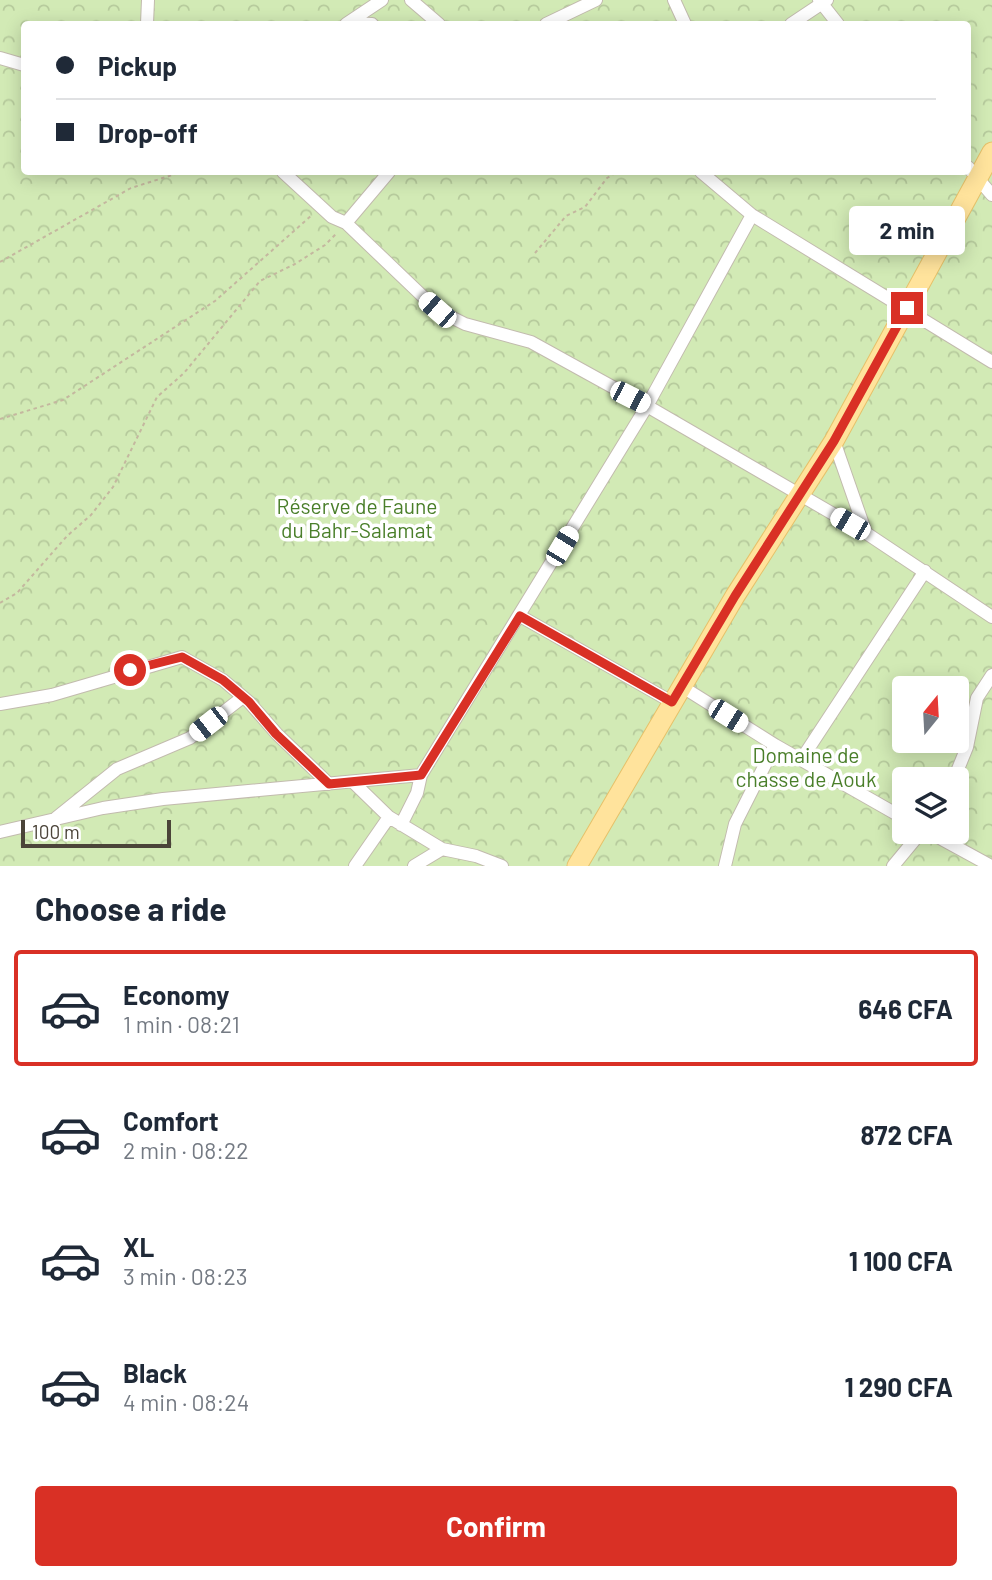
<!DOCTYPE html>
<meta charset="utf-8">
<style>
body{margin:0;font-family:Barlow,sans-serif;background:#f2f2f3;color:#1f2937;height:100vh;display:flex;flex-direction:column;font-size:26px;white-space:nowrap}
*{box-sizing:border-box;margin:0}
p{font-size:23px;color:#747a83}
.icon{flex:none;width:38px;height:38px;fill:none;stroke:currentColor;stroke-width:2;stroke-linecap:round;stroke-linejoin:round}
.map{position:relative;height:866px;overflow:hidden}
.details{display:flex;flex-direction:column;background:#fff;flex:1}
.details>*{flex:none}
.banner{position:absolute;left:21px;top:21px;width:950px;height:154px;border-radius:7px;box-shadow:0 4px 18px #0003;display:grid;align-content:center;height:154px;padding:0 35px;background:#fff}
.needle{width:46px;rotate:18deg}
.buttons{position:absolute;left:892px;top:676px;display:grid;gap:14px}
.buttons a{display:grid;place-items:center;width:77px;height:77px;border-radius:7px;background:#fff;box-shadow:0 4px 18px #0003;font-size:35px}
.scale{position:absolute;left:21px;bottom:18px;width:150px;box-sizing:border-box;padding-left:7px;border:4px solid #4b4439;border-top:0;font-size:19px;line-height:24px;white-space:nowrap;color:#4b4439;-webkit-text-stroke:5px #fff;paint-order:stroke}
.end{position:absolute;width:32px;height:32px;margin:-16px;border:9px solid #d93025;background:#fff;box-shadow:0 0 0 4px #fff}
.from{border-radius:50%}
.bubble{position:absolute;height:49px;border-radius:7px;background:#fff;box-shadow:0 4px 18px #0003;font-size:23px;font-weight:700;line-height:49px;text-align:center}
.car{position:absolute;width:21px;height:42px;margin:-21px -10px;border-radius:9px;box-shadow:0 0 5px 2px #0007;background:linear-gradient(#fff 24%,#345 0 40%,#fff 0 76%,#345 0 86%,#fff 0)}
.banner b{display:flex;align-items:center;gap:24px;height:66px;font-size:26px}
.banner b+b{border-top:2px solid #e0e1e3}
.banner i{width:18px;height:18px;background:#1f2937}
ul{padding:0;list-style:none}
li{display:flex;align-items:center;gap:21px;height:116px;margin:0 14px 10px;padding:0 21px;border:4px solid transparent;border-radius:7px}
li div{flex:1}
li b{display:block;font-size:26px}
li em{font-style:normal;font-weight:700}
li.on{border-color:#d93025}
li>.icon{width:63px;height:63px;stroke-width:1.5}
h2{padding:0 35px;font-size:32px;line-height:84px}
.cta{display:flex;gap:14px;margin-top:auto;padding:14px 35px}
.cta a{flex:1;height:80px;border-radius:7px;background:#d93025;color:#fff;font-size:28px;font-weight:700;line-height:80px;text-align:center}
.map>svg:first-child{display:block}
.forest{fill:url(#forest-crowns);fill-rule:evenodd}
.lines{fill:none;stroke-linecap:round;stroke-linejoin:round}
.street-casing{stroke:#c2bbae;stroke-width:14}
.primary-casing{stroke:#e6c16a;stroke-width:21}
.path{stroke:#c4b79f;stroke-width:2;stroke-dasharray:3.5 3.5;stroke-linecap:butt}
.street{stroke:#fff;stroke-width:12}
.primary{stroke:#ffe39c;stroke-width:19}
.route{stroke:#d93025;stroke-width:9}
.labels{text-anchor:middle;stroke-width:7;stroke-linejoin:round;paint-order:stroke}
.park-label{font-size:21px;fill:#4a7f2a;stroke:#fff}
</style>
<div class="map">
<svg width="992" height="866" viewBox="0 0 992 866">
<defs>
<pattern id="forest-crowns" width="20" height="18" patternUnits="userSpaceOnUse" patternTransform="scale(1.75)"><rect width="20" height="18" fill="#d2eab5"/><path d="M2 6a3 3 0 1 1 6 0M12 15a3 3 0 1 1 6 0" fill="none" stroke="#b6ca9c"/></pattern>
</defs>
<rect width="100%" height="100%" fill="#f6f3ec"/>
<path class="forest" d="M 0,0 L 992,0 L 992,866 L 0,866 ZM 24,24 L 968,24 L 968,172 L 24,172 ZM 905,688 L 957,688 L 957,740 L 905,740 ZM 905,779 L 957,779 L 957,831 L 905,831 Z"/>
<g class="lines">
<defs>
<path id="street" d="M 411,0 L 439,24
M 674,0 L 685,24
M 819,0 L 838,24
M 348,23 L 372,24
M 147,24 L 148,0
M 346,24 L 382,0
M 546,24 L 596,0
M 791,24 L 827,0
M 0,58 L 24,65
M 968,167 L 992,195
M 283,172 L 332,217 L 346,223
M 389,172 L 346,223 L 437,310 L 465,324 L 531,342 L 647,406 L 866,533 L 992,617
M 701,172 L 752,215 L 992,362
M 834,441 L 866,533
M 520,616 L 672,702
M 681,686 L 775,745 L 905,819
M 0,704 L 52,695 L 182,657 L 223,680 L 249,702 L 277,734 L 329,784
M 801,760 L 925,571
M 954,779 L 967,747 L 977,698 L 992,675
M 353,782 L 389,817
M 56,818 L 117,769 L 190,738 L 243,697
M 401,825 L 417,793 L 421,775
M 927,831 L 991,866
M 0,832 L 103,808 L 163,799 L 421,775 L 647,406 L 752,215
M 355,866 L 389,817 L 442,849 L 476,856 L 502,866
M 414,866 L 442,849
M 725,866 L 735,824 L 775,745
M 893,866 L 922,831"/>
<path id="primary" d="M 577,866 L 735,596 L 834,441 L 992,152"/>
</defs>
<use href="#street" class="street-casing"/>
<use href="#primary" class="primary-casing"/>
<path class="path" d="M 535,253 L 566,216 L 585,207 L 607,178 L 617,172
M 0,262 L 131,188 L 182,172
M 0,419 L 63,400 L 215,301 L 312,215
M 0,603 L 17,593 L 67,536 L 91,515 L 113,487 L 157,397 L 184,373 L 260,281 L 295,264 L 325,245 L 337,233"/>
<use href="#street" class="street"/>
<use href="#primary" class="primary"/>
</g>
<g class="lines">
<path class="route" d="M 130,670 L 182,657 L 223,680 L 249,702 L 276,734 L 329,784 L 421,775 L 520,616 L 672,702 L 735,596 L 834,441 L 907,308"/>
</g>
<g class="labels">
<g class="park-label">
<text x="357" y="514">Réserve de Faune<tspan x="357" dy="24">du Bahr-Salamat</tspan></text>
<text x="806" y="763">Domaine de<tspan x="806" dy="24">chasse de Aouk</tspan></text>
</g>
</g>
</svg>
<div class="buttons">
<a><svg class="needle" viewBox="-14 -14 28 28"><path d="M0-13l5 13h-10z" fill="#e53935"/><path d="M0 13l5-13h-10z" fill="#747a83"/></svg></a>
<a><svg class="icon" aria-label="layers" viewBox="0 0 24 24"><path d="M12 4l9 5-9 5-9-5zM3 14l9 5 9-5"/></svg></a>
</div>
<div class="scale">100 m</div>
<i class="end from" style="left:130px;top:670px"></i>
<i class="end" style="left:907px;top:308px"></i>
<div class="bubble" style="left:849px;top:206px;width:116px">2 min</div>
<i class="car" style="left:437px;top:310px;rotate:311deg"></i>
<i class="car" style="left:630px;top:397px;rotate:117deg"></i>
<i class="car" style="left:850px;top:524px;rotate:300deg"></i>
<i class="car" style="left:562px;top:546px;rotate:31deg"></i>
<i class="car" style="left:728px;top:716px;rotate:122deg"></i>
<i class="car" style="left:208px;top:724px;rotate:232deg"></i>
<div class="banner">
<b><i class="from"></i>Pickup</b>
<b><i></i>Drop-off</b>
</div>
</div>
<section class="details">
<h2>Choose a ride</h2>
<ul>
<li class="on"><svg class="icon" aria-label="car" viewBox="0 0 24 24"><path d="M5 17H2v-5l4-1 3-4h7l3 4 3 1v5h-3M9 17h6M6 11h13"/><circle cx="7" cy="17" r="2"/><circle cx="17" cy="17" r="2"/></svg><div><b>Economy</b><p>1 min · 08:21</p></div><em>646 CFA</em></li>
<li><svg class="icon" aria-label="car" viewBox="0 0 24 24"><path d="M5 17H2v-5l4-1 3-4h7l3 4 3 1v5h-3M9 17h6M6 11h13"/><circle cx="7" cy="17" r="2"/><circle cx="17" cy="17" r="2"/></svg><div><b>Comfort</b><p>2 min · 08:22</p></div><em>872 CFA</em></li>
<li><svg class="icon" aria-label="car" viewBox="0 0 24 24"><path d="M5 17H2v-5l4-1 3-4h7l3 4 3 1v5h-3M9 17h6M6 11h13"/><circle cx="7" cy="17" r="2"/><circle cx="17" cy="17" r="2"/></svg><div><b>XL</b><p>3 min · 08:23</p></div><em>1 100 CFA</em></li>
<li><svg class="icon" aria-label="car" viewBox="0 0 24 24"><path d="M5 17H2v-5l4-1 3-4h7l3 4 3 1v5h-3M9 17h6M6 11h13"/><circle cx="7" cy="17" r="2"/><circle cx="17" cy="17" r="2"/></svg><div><b>Black</b><p>4 min · 08:24</p></div><em>1 290 CFA</em></li>
</ul>
<div class="cta"><a>Confirm</a></div>
</section>
